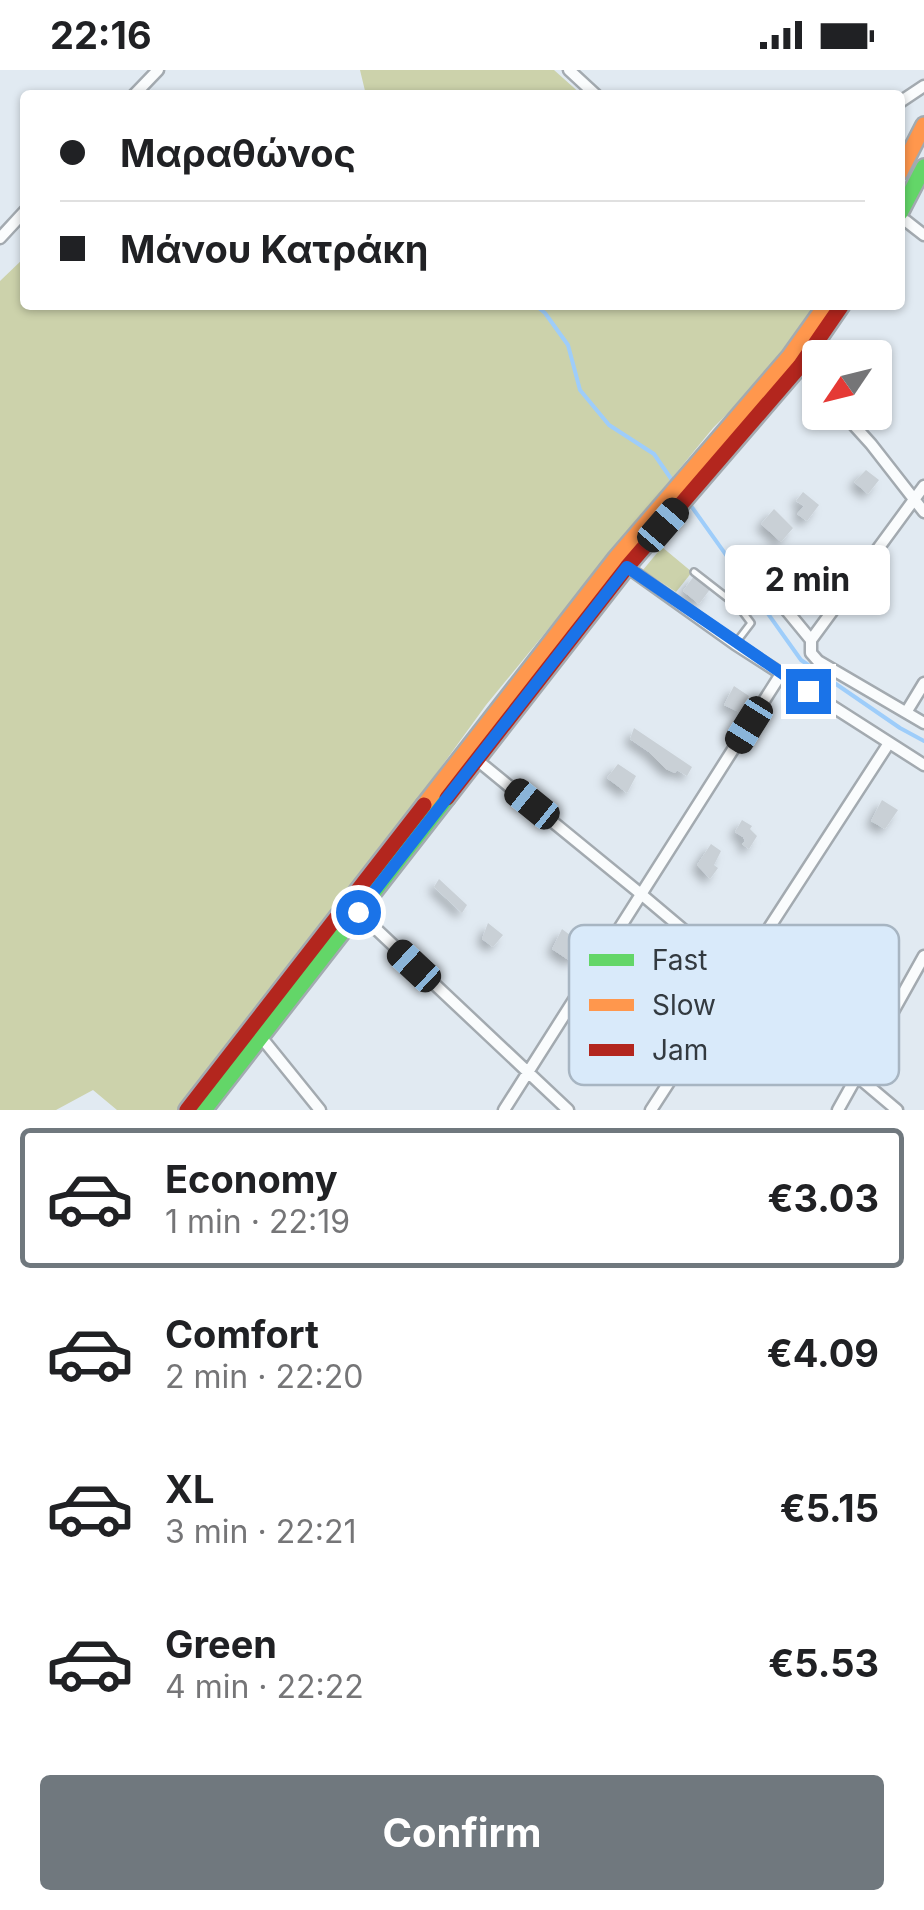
<!DOCTYPE html>
<meta charset="utf-8">
<style>
body{margin:0;font-family:Inter,sans-serif;background:#f6f6f6;color:#202124;height:100vh;display:flex;flex-direction:column;font-size:38px;white-space:nowrap}
*{box-sizing:border-box;margin:0}
p{font-size:32px;color:#757577}
.icon{flex:none;width:55px;height:55px;fill:none;stroke:currentColor;stroke-width:2;stroke-linecap:round;stroke-linejoin:round}
.map{position:relative;height:1040px;overflow:hidden}
.panel{display:flex;flex-direction:column;background:#fff;flex:1}
.panel>*{flex:none}
.guide{position:absolute;left:20px;top:20px;width:885px;height:220px;border-radius:10px;box-shadow:0 2px 8px #0004;display:grid;align-content:center;height:220px;padding:0 40px;background:#fff}
.needle{width:65px;rotate:235deg}
.controls{position:absolute;left:802px;top:270px;display:grid;gap:20px}
.controls a{display:grid;place-items:center;width:90px;height:90px;border-radius:10px;background:#fff;box-shadow:0 2px 8px #0004;font-size:50px}
.end{position:absolute;width:45px;height:45px;margin:-22px;border:12px solid #1a73e8;background:#fff;box-shadow:0 0 0 5px #fff}
.from{border-radius:50%}
.bubble{position:absolute;height:70px;border-radius:10px;background:#fff;box-shadow:0 2px 8px #0004;font-size:32px;font-weight:700;line-height:70px;text-align:center}
.car{position:absolute;width:30px;height:60px;margin:-30px -15px;border-radius:12px;box-shadow:0 0 8px 2px #0007;background:linear-gradient(#222 24%,#8ab4d8 0 40%,#222 0 76%,#8ab4d8 0 86%,#222 0)}
.guide b{display:flex;align-items:center;gap:35px;height:95px;font-size:38px}
.guide b+b{border-top:2px solid #e0e0e0}
.guide i{width:25px;height:25px;background:#202124}
ul{padding:18px 0 0;list-style:none}
li{display:flex;align-items:center;gap:30px;height:140px;margin:0 20px 15px;padding:0 20px;border:5px solid transparent;border-radius:10px}
li div{flex:1}
li b{display:block;font-size:38px}
li em{font-style:normal;font-weight:700}
li.selected{border-color:#70787e}
li>.icon{width:90px;height:90px;stroke-width:1.5}
.button{display:flex;gap:20px;margin-top:auto;padding:20px 40px}
.button a{flex:1;height:115px;border-radius:10px;background:#70787e;color:#fff;font-size:40px;font-weight:700;line-height:115px;text-align:center}
.status{display:flex;justify-content:space-between;align-items:center;height:70px;padding:0 50px;background:#fff;direction:ltr}
.status svg{height:28px;fill:currentColor}
.map>svg:first-child{display:block}
.green{fill:#ccd2ab}
.lines{fill:none;stroke-linecap:round;stroke-linejoin:round}
.stream{stroke:#9ecdfa;stroke-width:4}
.building{fill:#c9d0d6;filter:url(#shadow)}
.lane-casing{stroke:#a3aab0;stroke-width:10}
.street-casing{stroke:#a3aab0;stroke-width:15}
.fast-casing{stroke:#a3aab0;stroke-width:20}
.slow-casing{stroke:#a3aab0;stroke-width:20}
.jam-casing{stroke:#a3aab0;stroke-width:20}
.lane{stroke:#fafcfd;stroke-width:5}
.street{stroke:#fafcfd;stroke-width:10}
.fast{stroke:#63d668;stroke-width:15}
.slow{stroke:#ff974d;stroke-width:15}
.jam{stroke:#b3261e;stroke-width:15}
.route{stroke:#1a73e8;stroke-width:12}
.key{fill:#d9eafa;stroke:#a7b5c2;stroke-width:2.5}
.key-label{font-size:28px;fill:#333a40}
</style>
<div class="status"><b>22:16</b><svg viewBox="0 0 49 12"><path d="M0 12V9h3v3zM5 12V6h3v6zM10 12V3h3v9zM15 12V0h3v12zM26 1h20v11H26zM47 4h2v5h-2z"/></svg></div>
<div class="map">
<svg width="924" height="1040" viewBox="0 0 924 1040">
<defs>
<filter id="shadow"><feDropShadow dx="-5.5" dy="5.5" stdDeviation="5" flood-color="#0004"/></filter>
</defs>
<rect width="100%" height="100%" fill="#e1eaf2"/>
<path class="green" d="M 360,0 L 554,0 L 582,25 L 366,25 Z
M 25,187 L 25,235 L 814,235 L 788,283 L 713,358 L 486,635 L 381,780 L 181,1040 L 117,1040 L 93,1020 L 56,1040 L 0,1040 L 0,211 Z
M 662,477 L 692,502 L 676,522 L 643,500 Z"/>
<g class="lines">
<path class="stream" d="M 535,235 L 545,243 L 568,275 L 580,320 L 609,355 L 654,384 L 674,413
M 689,433 L 801,590 L 900,658 L 924,671"/>
</g>
<path class="building" d="M 866,400 L 879,410 L 868,424 L 854,412 Z
M 803,422 L 819,435 L 807,451 L 797,444 L 804,436 L 796,431 Z
M 774,439 L 793,458 L 781,472 L 761,454 Z
M 694,506 L 711,518 L 699,534 L 683,521 Z
M 734,616 L 749,626 L 739,642 L 724,635 Z
M 634,658 L 692,697 L 687,706 L 677,700 L 675,703 L 666,699 L 649,682 L 630,669 Z
M 618,694 L 636,706 L 627,723 L 607,708 Z
M 882,730 L 898,740 L 885,759 L 871,751 Z
M 742,750 L 752,756 L 750,759 L 757,766 L 749,779 L 742,774 L 745,771 L 743,767 L 735,762 Z
M 711,774 L 721,781 L 714,795 L 718,798 L 710,809 L 697,795 Z
M 439,809 L 467,835 L 462,843 L 434,817 Z
M 488,853 L 503,865 L 493,877 L 482,869 Z
M 562,859 L 586,877 L 578,889 L 574,885 L 570,891 L 552,879 Z"/>
<g class="lines">
<defs>
<path id="lane" d="M 694,502 L 739,537 L 751,553 L 735,574"/>
<path id="street" d="M 569,0 L 596,25
M 134,25 L 158,0
M 900,32 L 924,16
M 906,151 L 924,165
M 0,168 L 25,141
M 800,296 L 820,318
M 842,342 L 871,374 L 924,442
M 627,497 L 735,574 L 924,695
M 760,508 L 811,570
M 811,570 L 924,416
M 811,570 L 811,583 L 818,591 L 924,653
M 907,641 L 924,613
M 477,690 L 641,824 L 897,1040
M 358,842 L 568,1040
M 261,967 L 320,1040
M 504,1040 L 781,604
M 651,1040 L 889,673
M 838,1040 L 924,886"/>
<path id="fast" d="M 900,143 L 924,97
M 204,1040 L 447,728"/>
<path id="slow" d="M 900,102 L 924,55
M 424,735 L 616,488 L 789,287 L 826,235"/>
<path id="jam" d="M 447,728 L 627,497 L 800,296 L 842,235
M 187,1040 L 424,735"/>
</defs>
<use href="#lane" class="lane-casing"/>
<use href="#street" class="street-casing"/>
<use href="#fast" class="fast-casing"/>
<use href="#slow" class="slow-casing"/>
<use href="#jam" class="jam-casing"/>
<use href="#lane" class="lane"/>
<use href="#street" class="street"/>
<use href="#fast" class="fast"/>
<use href="#slow" class="slow"/>
<use href="#jam" class="jam"/>
</g>
<g class="lines">
<path class="route" d="M 358,842 L 627,497 L 808,621"/>
</g>
<rect x="569" y="855" width="330" height="160" rx="15" class="key"/>
<rect x="589" y="884" width="45" height="12" fill="#63d668"/>
<rect x="589" y="929" width="45" height="12" fill="#ff974d"/>
<rect x="589" y="974" width="45" height="12" fill="#b3261e"/>
<g class="key-label">
<text x="652" y="900">Fast</text>
<text x="652" y="945">Slow</text>
<text x="652" y="990">Jam</text>
</g>
</svg>
<div class="controls">
<a><svg class="needle" viewBox="-14 -14 28 28"><path d="M0-13l5 13h-10z" fill="#e53935"/><path d="M0 13l5-13h-10z" fill="#757577"/></svg></a>
</div>
<i class="end from" style="left:358px;top:842px"></i>
<i class="end" style="left:808px;top:621px"></i>
<div class="bubble" style="left:725px;top:475px;width:165px">2 min</div>
<i class="car" style="left:663px;top:455px;rotate:41deg"></i>
<i class="car" style="left:749px;top:655px;rotate:212deg"></i>
<i class="car" style="left:532px;top:734px;rotate:309deg"></i>
<i class="car" style="left:414px;top:896px;rotate:313deg"></i>
<div class="guide">
<b><i class="from"></i>Μαραθώνος</b>
<b><i></i>Μάνου Κατράκη</b>
</div>
</div>
<section class="panel">
<ul>
<li class="selected"><svg class="icon" aria-label="car" viewBox="0 0 24 24"><path d="M5 17H2v-5l4-1 3-4h7l3 4 3 1v5h-3M9 17h6M6 11h13"/><circle cx="7" cy="17" r="2"/><circle cx="17" cy="17" r="2"/></svg><div><b>Economy</b><p>1 min · 22:19</p></div><em>€3.03</em></li>
<li><svg class="icon" aria-label="car" viewBox="0 0 24 24"><path d="M5 17H2v-5l4-1 3-4h7l3 4 3 1v5h-3M9 17h6M6 11h13"/><circle cx="7" cy="17" r="2"/><circle cx="17" cy="17" r="2"/></svg><div><b>Comfort</b><p>2 min · 22:20</p></div><em>€4.09</em></li>
<li><svg class="icon" aria-label="car" viewBox="0 0 24 24"><path d="M5 17H2v-5l4-1 3-4h7l3 4 3 1v5h-3M9 17h6M6 11h13"/><circle cx="7" cy="17" r="2"/><circle cx="17" cy="17" r="2"/></svg><div><b>XL</b><p>3 min · 22:21</p></div><em>€5.15</em></li>
<li><svg class="icon" aria-label="car" viewBox="0 0 24 24"><path d="M5 17H2v-5l4-1 3-4h7l3 4 3 1v5h-3M9 17h6M6 11h13"/><circle cx="7" cy="17" r="2"/><circle cx="17" cy="17" r="2"/></svg><div><b>Green</b><p>4 min · 22:22</p></div><em>€5.53</em></li>
</ul>
<div class="button"><a>Confirm</a></div>
</section>
